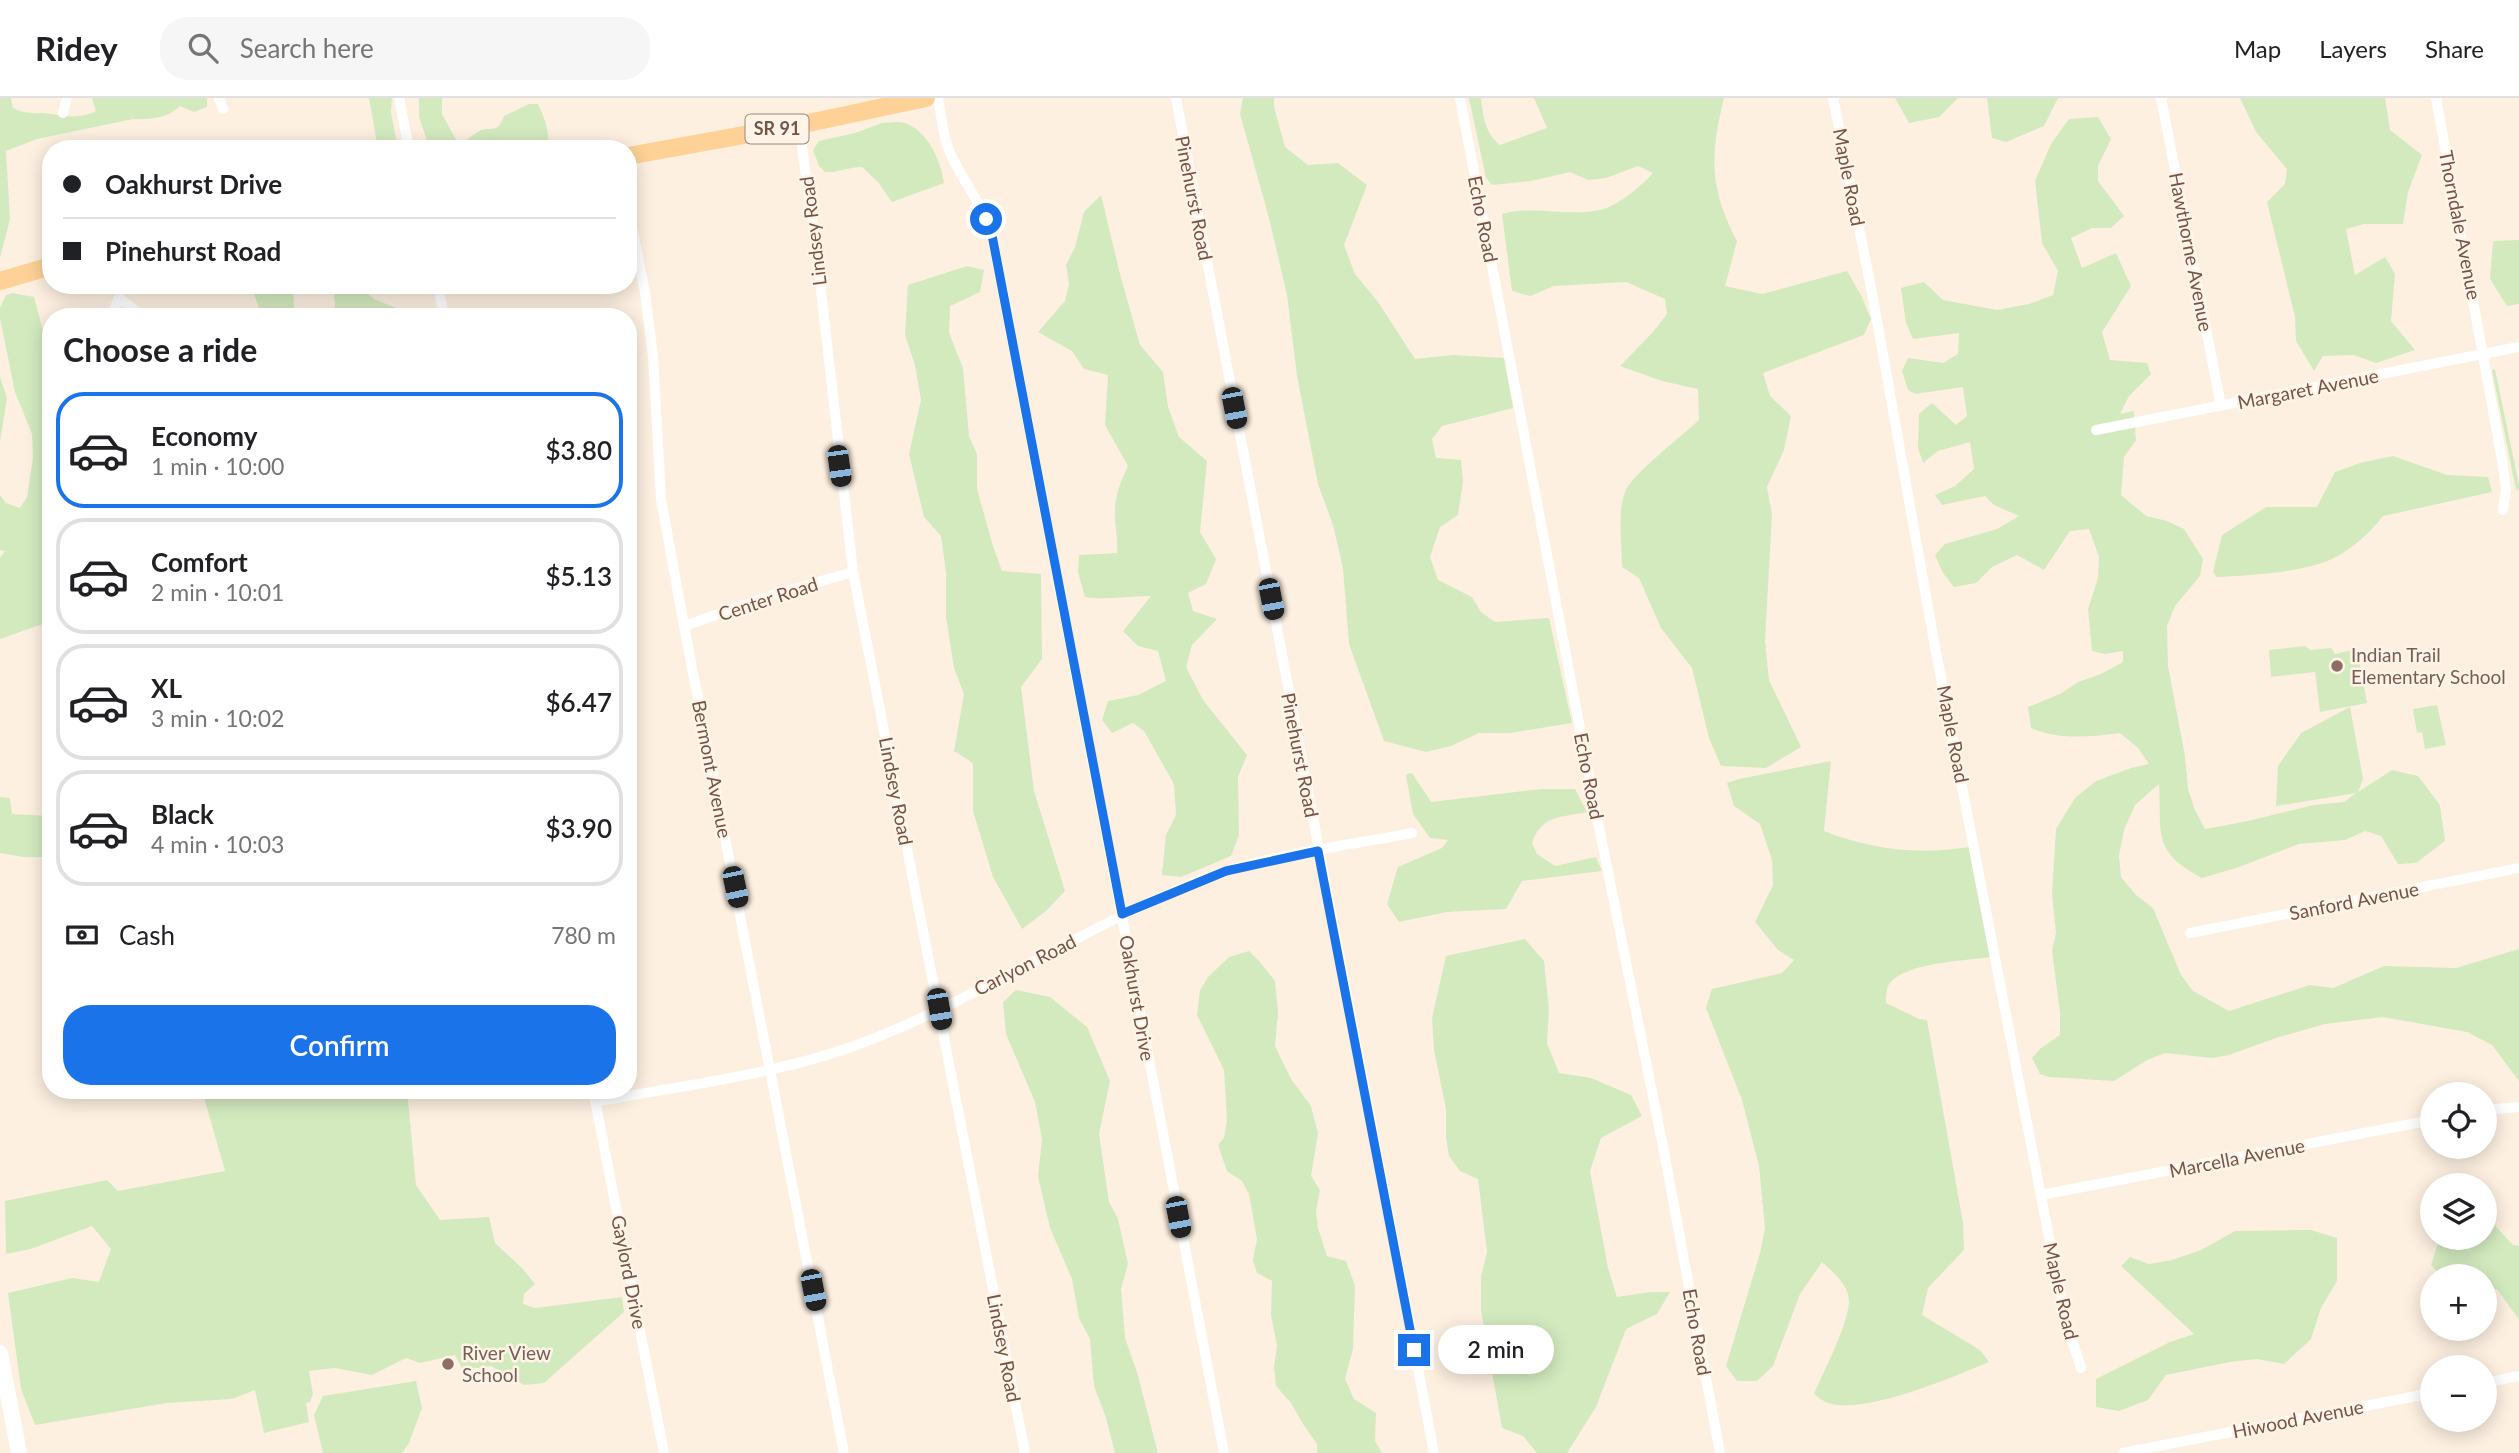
<!DOCTYPE html>
<meta charset="utf-8">
<style>
body{margin:0;font-family:Lato,sans-serif;background:#f6f6f6;color:#202124;height:100vh;display:flex;flex-direction:column;font-size:26px;white-space:nowrap}
*{box-sizing:border-box;margin:0}
p{font-size:23px;color:#757577}
.icon{flex:none;width:38px;height:38px;fill:none;stroke:currentColor;stroke-width:2;stroke-linecap:round;stroke-linejoin:round}
.map{position:relative;flex:1;overflow:hidden}
.sheet{position:absolute;left:42px;top:210px;width:595px;height:791px;display:flex;flex-direction:column;background:#fff;border-radius:28px;box-shadow:0 4px 18px #0003}
.sheet>*{flex:none}
.banner{position:absolute;left:42px;top:42px;width:595px;height:154px;border-radius:28px;box-shadow:0 4px 18px #0003;display:grid;align-content:center;height:154px;padding:0 21px;background:#fff}
.controls{position:absolute;left:2420px;top:984px;display:grid;gap:14px}
.controls a{display:grid;place-items:center;width:77px;height:77px;border-radius:50%;background:#fff;box-shadow:0 4px 18px #0003;font-size:35px}
.end{position:absolute;width:32px;height:32px;margin:-16px;border:9px solid #1a73e8;background:#fff;box-shadow:0 0 0 4px #fff}
.from{border-radius:50%}
.bubble{position:absolute;height:49px;border-radius:24px;background:#fff;box-shadow:0 4px 18px #0003;font-size:23px;font-weight:600;line-height:49px;text-align:center}
.car{position:absolute;width:21px;height:42px;margin:-21px -10px;border-radius:9px;box-shadow:0 0 5px 2px #0007;background:linear-gradient(#222 24%,#8ab4d8 0 40%,#222 0 76%,#8ab4d8 0 86%,#222 0)}
.banner b{display:flex;align-items:center;gap:24px;height:66px;font-size:26px}
.banner b+b{border-top:2px solid #e0e0e0}
.banner i{width:18px;height:18px;background:#202124}
ul{padding:0;list-style:none}
li{display:flex;align-items:center;gap:21px;height:116px;margin:0 14px 10px;padding:0 7px;border:4px solid #e0e0e0;border-radius:28px}
li div{flex:1}
li b{display:block;font-size:26px}
li em{font-style:normal;font-weight:600}
li.selected{border-color:#1a73e8}
li>.icon{width:63px;height:63px;stroke-width:1.5}
h2{padding:0 21px;font-size:32px;line-height:84px}
.pay{display:flex;align-items:center;gap:18px;height:77px;padding:0 21px;font-size:26px}
.pay p{margin-inline-start:auto}
.button{display:flex;gap:14px;margin-top:auto;padding:14px 21px}
.button a{flex:1;height:80px;border-radius:28px;background:#1a73e8;color:#fff;font-size:28px;font-weight:600;line-height:80px;text-align:center}
header{display:flex;align-items:center;gap:42px;box-sizing:border-box;height:98px;padding:0 35px;background:#fff;border-bottom:2px solid #e0e0e0}
header strong{font-size:33px}
nav{display:flex;gap:38px;margin-inline-start:auto;font-size:24px}
.search{width:490px;height:63px;background:#f6f6f6;display:flex;align-items:center;gap:18px;box-sizing:border-box;padding:0 24px;border-radius:28px;color:#757577;font-size:26px}
.map>svg:first-child{display:block}
.green{fill:#d3eabf}
.lines{fill:none;stroke-linecap:round;stroke-linejoin:round}
.street{stroke:#fff;stroke-width:10}
.secondary{stroke:#fff;stroke-width:16}
.primary{stroke:#fed296;stroke-width:18}
.route{stroke:#1a73e8;stroke-width:9}
.education-dot{fill:#8d6e63;stroke:#fff4e7;stroke-width:2.5}
.labels{text-anchor:middle;stroke-width:5;stroke-linejoin:round;paint-order:stroke}
.shield{fill:#fff4e7;stroke:#9e8577;stroke-width:2}
.shield-label{font-size:18px;font-weight:bold;fill:#745547}
.street-label{font-size:19px;fill:#745547;stroke:#fff4e7}
.education-label{font-size:19px;fill:#785e54;stroke:#fff4e7;text-anchor:start}
</style>
<header>
<strong>Ridey</strong>
<div class="search"><svg class="icon" aria-label="search" viewBox="0 0 24 24"><circle cx="10" cy="10" r="6"/><path d="M15 15l6 6"/></svg>Search here</div>
<nav><a>Map</a><a>Layers</a><a>Share</a></nav>
</header>
<div class="map">
<svg width="2519" height="1355" viewBox="0 0 2519 1355">
<rect width="100%" height="100%" fill="#fdf0e1"/>
<path class="green" d="M 0,0 L 11,0 L 13,10 C 23,15 30,15 41,15 C 61,16 76,23 96,13 L 92,0 L 207,0 L 207,9 L 194,14 L 180,8 C 168,20 150,22 133,21 L 37,41 L 6,53 L 10,121 L 0,160 Z
M 369,0 L 392,0 L 391,14 L 398,51 L 378,51 Z
M 419,0 L 442,0 L 442,16 L 461,51 L 430,51 L 419,19 Z
M 1243,0 L 1274,0 L 1274,9 L 1285,49 L 1308,67 L 1338,65 L 1367,87 L 1344,147 L 1355,176 L 1378,204 L 1415,261 L 1453,257 L 1504,260 L 1513,310 L 1442,328 L 1432,341 L 1436,360 L 1461,362 L 1463,384 L 1458,417 L 1440,429 L 1430,459 L 1438,482 L 1472,499 L 1481,514 L 1495,524 L 1549,520 L 1572,625 L 1510,635 L 1479,635 L 1451,648 L 1426,654 L 1384,643 L 1349,546 L 1343,470 L 1333,427 L 1318,386 L 1297,278 L 1287,197 L 1269,120 L 1240,16 Z
M 1469,0 L 1481,0 C 1483,18 1485,35 1500,47 L 1547,30 L 1534,0 L 1724,0 C 1710,57 1709,89 1737,143 L 1725,188 L 1762,196 L 1847,173 L 1861,197 L 1871,221 L 1864,237 L 1763,275 L 1770,298 L 1791,318 L 1784,352 L 1767,389 L 1772,416 L 1765,543 L 1769,582 L 1801,649 L 1766,670 L 1721,668 L 1709,640 L 1692,570 L 1661,530 L 1639,480 L 1622,469 C 1622,445 1617,416 1625,394 C 1631,377 1683,337 1699,322 L 1698,291 L 1662,283 L 1620,268 L 1653,234 L 1667,216 L 1665,201 L 1626,184 L 1554,188 L 1530,198 L 1512,193 L 1502,116 C 1534,107 1567,119 1600,112 C 1618,108 1641,88 1653,75 L 1638,68 L 1606,80 L 1588,82 L 1570,74 L 1531,83 L 1492,87 L 1486,80 Z
M 1895,0 L 1958,0 L 1939,19 L 1909,25 Z
M 1987,0 L 2058,0 L 2044,28 L 2006,44 L 1992,40 Z
M 2240,0 L 2385,0 L 2390,32 L 2422,57 L 2408,94 L 2403,126 L 2364,126 L 2346,131 L 2355,177 L 2385,159 L 2395,176 L 2391,223 L 2415,252 L 2376,265 L 2354,257 L 2323,258 L 2314,273 L 2296,243 L 2295,219 L 2267,104 L 2285,86 L 2287,71 L 2256,34 Z
M 529,6 L 538,6 C 545,21 550,34 548,51 L 487,51 L 470,48 L 466,42 C 471,39 476,34 481,32 C 495,29 497,35 504,18 Z
M 2098,19 L 2111,41 L 2098,68 L 2098,83 L 2124,118 L 2111,130 L 2092,130 L 2071,140 L 2082,170 L 2116,155 L 2131,188 L 2102,234 L 2110,262 L 2147,265 L 2151,276 L 2129,298 L 2120,316 L 2134,313 L 2136,342 L 2124,359 L 2121,397 L 2146,418 L 2167,423 L 2184,431 L 2203,461 L 2200,478 L 2175,508 L 2167,528 L 2168,568 L 2185,658 L 2188,691 L 2195,712 L 2205,731 L 2248,723 L 2314,707 L 2344,704 L 2356,695 L 2276,708 L 2278,668 L 2301,635 L 2350,609 L 2363,681 L 2358,694 L 2392,672 L 2418,678 L 2440,707 L 2445,743 L 2416,765 L 2398,766 L 2381,738 L 2365,733 L 2345,742 L 2299,746 L 2239,769 L 2202,780 C 2151,753 2162,735 2159,686 L 2135,707 L 2124,732 L 2119,758 L 2121,779 L 2136,797 L 2153,810 L 2181,877 L 2193,893 L 2229,913 L 2310,887 L 2333,890 L 2384,868 L 2456,870 L 2519,851 L 2519,983 L 2492,947 L 2467,934 L 2383,919 L 2325,926 L 2276,940 L 2229,957 L 2213,960 L 2165,955 L 2147,962 L 2114,983 L 2049,979 L 2040,976 L 2032,960 L 2041,950 L 2060,937 L 2060,915 L 2052,852 L 2056,835 L 2052,796 L 2056,731 L 2075,700 L 2096,683 L 2131,670 L 2149,666 L 2138,650 L 2120,635 C 2090,639 2059,642 2031,630 L 2028,609 L 2060,596 L 2078,584 L 2101,576 L 2123,564 L 2123,553 L 2105,556 L 2092,553 L 2088,511 L 2098,480 L 2099,459 L 2089,431 L 2070,433 L 2044,472 L 2017,457 L 1992,469 L 1976,485 L 1954,489 L 1943,475 L 1935,457 L 1945,446 L 1997,431 L 2019,418 L 1994,407 L 1985,398 L 1942,407 L 1935,397 L 1955,388 L 1974,371 L 1970,344 L 1938,353 L 1923,365 L 1918,350 L 1919,316 L 1932,305 L 1956,327 L 1967,318 L 1963,289 L 1915,296 L 1908,292 L 1902,273 L 1908,260 L 1943,265 L 1958,256 L 1959,235 L 1913,241 L 1906,225 L 1901,190 L 1924,184 L 1943,202 L 1997,212 L 2029,206 L 2053,197 L 2058,173 L 2042,145 L 2035,83 L 2051,46 L 2069,21 Z
M 882,25 C 889,25 898,23 905,25 C 928,33 941,63 944,85 L 892,104 L 878,84 L 862,69 C 849,69 838,75 825,74 L 819,68 L 813,52 L 819,43 L 855,35 Z
M 1101,97 L 1120,176 L 1140,247 L 1163,274 L 1168,309 L 1179,339 L 1207,363 L 1200,434 L 1216,461 L 1206,486 L 1188,495 L 1193,513 L 1217,521 L 1192,547 L 1186,569 L 1203,602 L 1247,657 L 1238,679 L 1239,737 L 1231,758 L 1181,779 L 1162,777 L 1166,737 L 1176,717 L 1174,686 L 1144,633 L 1133,625 L 1112,635 L 1102,622 L 1108,603 L 1138,597 L 1166,583 L 1158,553 L 1138,548 L 1123,533 L 1151,498 C 1129,497 1107,503 1085,499 L 1078,474 L 1079,457 L 1117,455 C 1118,442 1115,429 1115,416 C 1114,400 1121,382 1128,368 L 1105,327 L 1108,277 L 1084,271 L 1072,253 L 1038,234 L 1065,203 L 1069,186 L 1066,167 L 1075,149 L 1084,114 Z
M 2519,142 L 2519,206 L 2507,208 L 2490,181 L 2493,143 Z
M 967,168 L 984,172 L 980,194 L 950,208 L 949,235 L 963,270 L 969,338 L 977,356 L 977,391 L 993,448 L 1002,473 L 1041,476 L 1042,561 L 1021,589 L 1034,693 L 1065,793 L 1046,813 L 1022,831 L 993,779 L 973,713 L 973,665 L 954,653 L 964,596 L 954,570 L 946,519 L 946,474 L 941,438 L 924,419 L 909,356 L 921,302 L 915,267 L 905,237 L 908,187 Z
M 251,187 L 293,187 L 294,210 L 290,219 L 262,219 Z
M 341,187 L 358,187 L 374,201 L 398,211 L 403,219 L 338,219 L 335,210 L 334,193 Z
M 12,195 L 34,199 L 51,263 L 51,523 L 0,541 L 0,460 L 5,453 L 0,452 L 0,397 L 6,405 L 20,410 L 27,399 L 33,360 L 32,336 L 15,294 L 0,220 L 0,210 L 6,197 Z
M 2495,271 L 2519,387 L 2519,392 L 2516,391 L 2514,382 L 2492,272 Z
M 0,279 L 7,300 L 0,344 Z
M 2393,358 L 2447,377 L 2488,379 L 2492,394 L 2383,418 C 2370,435 2352,451 2332,461 C 2305,474 2248,478 2217,479 L 2213,474 L 2222,437 L 2266,409 L 2317,409 L 2335,374 L 2360,365 Z
M 2305,548 L 2310,552 L 2331,550 L 2335,556 L 2357,551 L 2367,605 L 2320,614 L 2315,574 L 2271,579 L 2269,552 Z
M 2437,607 L 2446,647 L 2425,651 L 2422,634 L 2417,635 L 2413,611 Z
M 1831,663 L 1824,733 C 1873,752 1918,757 1970,749 L 1991,859 C 1966,863 1902,864 1888,888 C 1886,893 1886,899 1886,905 L 1919,921 L 1927,922 L 1963,1125 L 1964,1152 L 1928,1190 L 1922,1217 L 1980,1252 L 1989,1264 C 1953,1279 1865,1317 1828,1305 C 1823,1303 1818,1299 1814,1296 C 1824,1272 1847,1230 1849,1204 C 1849,1187 1833,1174 1822,1164 L 1800,1196 L 1773,1268 L 1757,1283 L 1737,1283 L 1726,1268 L 1760,1155 L 1765,1130 L 1759,1068 L 1742,1002 L 1706,910 L 1712,891 L 1782,875 L 1794,862 L 1778,852 L 1755,824 L 1773,787 L 1772,762 L 1760,726 L 1734,708 L 1727,685 L 1739,681 Z
M 1412,675 L 1431,704 L 1542,691 L 1575,691 L 1587,714 C 1561,720 1542,716 1532,745 L 1537,756 L 1555,768 L 1596,759 L 1602,773 L 1522,783 L 1506,811 L 1447,814 L 1399,824 L 1387,806 L 1398,769 L 1442,750 L 1448,742 L 1430,740 L 1413,716 L 1406,678 L 1407,676 Z
M 0,699 L 10,700 L 12,716 L 51,718 L 51,759 L 23,759 L 0,755 Z
M 1525,841 L 1544,863 L 1549,911 L 1547,945 L 1559,975 L 1591,980 L 1631,997 L 1642,1018 L 1601,1040 L 1590,1073 L 1608,1170 L 1617,1199 L 1650,1194 L 1670,1194 L 1657,1216 L 1626,1231 L 1596,1309 L 1567,1355 L 1537,1355 L 1523,1338 L 1502,1330 L 1481,1212 L 1481,1178 L 1487,1154 L 1478,1081 L 1460,1073 L 1449,1058 L 1446,1040 L 1446,1011 L 1434,952 L 1432,920 L 1446,858 Z
M 1249,853 L 1259,863 L 1275,883 L 1278,914 L 1275,948 L 1291,981 L 1311,1008 L 1318,1035 L 1311,1078 L 1320,1092 L 1316,1113 L 1318,1130 L 1327,1158 L 1346,1163 L 1355,1188 L 1353,1251 L 1345,1281 L 1354,1301 L 1376,1315 L 1375,1343 L 1382,1355 L 1317,1355 L 1317,1346 L 1303,1326 L 1291,1305 L 1276,1288 L 1274,1269 L 1277,1248 L 1271,1217 L 1272,1183 L 1257,1175 L 1253,1162 L 1257,1141 L 1249,1096 L 1242,1083 L 1227,1073 L 1218,1047 L 1224,1040 L 1227,1022 L 1224,972 L 1197,917 L 1200,892 L 1209,878 L 1229,859 Z
M 1016,892 L 1050,899 L 1087,929 L 1110,983 L 1099,1036 L 1109,1104 L 1118,1121 L 1128,1166 L 1121,1191 L 1125,1240 L 1137,1274 L 1158,1355 L 1115,1355 L 1106,1320 L 1094,1288 L 1090,1241 L 1079,1220 L 1072,1181 L 1050,1130 L 1038,1078 L 1042,1041 L 1035,1004 L 1006,936 L 1003,904 Z
M 212,992 L 407,992 L 416,1087 L 440,1122 L 489,1119 L 495,1145 L 522,1170 L 535,1186 L 524,1196 L 523,1206 L 535,1210 L 622,1199 L 624,1214 L 544,1285 L 524,1287 L 491,1268 L 463,1272 L 455,1257 L 420,1265 L 406,1260 L 372,1277 L 335,1270 L 309,1273 L 313,1296 L 310,1304 L 306,1305 L 309,1324 L 264,1335 L 255,1292 L 232,1301 L 167,1305 L 35,1327 L 21,1291 L 8,1195 L 72,1180 L 99,1184 L 111,1151 L 92,1128 L 31,1151 L 6,1156 L 5,1103 L 107,1082 L 118,1093 L 225,1073 L 203,996 Z
M 2485,1117 L 2513,1147 L 2519,1148 L 2519,1222 L 2497,1191 L 2485,1191 L 2485,1178 L 2441,1178 L 2431,1167 L 2440,1139 L 2485,1139 Z
M 2311,1132 L 2337,1140 L 2337,1183 L 2321,1210 L 2311,1241 L 2284,1266 L 2257,1261 L 2230,1264 L 2166,1277 L 2148,1302 L 2119,1313 L 2096,1309 L 2096,1281 L 2170,1244 L 2194,1236 L 2121,1168 L 2130,1159 L 2149,1166 L 2172,1162 L 2201,1152 L 2235,1133 Z
M 416,1283 L 422,1310 L 409,1345 L 402,1355 L 323,1355 L 314,1317 L 323,1298 Z"/>
<g class="lines">
<path class="street" d="M 219,0 L 223,11
M 399,0 L 409,51
M 938,0 C 942,20 943,41 952,59 C 965,86 983,108 992,137 L 1224,1355
M 1176,0 L 1434,1355
M 1460,0 L 1594,704 L 1665,1059 L 1720,1355
M 1833,0 L 1873,200 L 1935,549 L 2053,1160 L 2070,1236 L 2081,1270
M 2161,0 L 2221,308
M 2436,0 L 2502,362 L 2506,391 L 2503,412
M 63,15 L 67,0
M 799,27 L 818,166 L 853,474 L 1025,1355
M 628,108 L 645,195 L 653,258 L 661,401 L 684,528 L 844,1355
M 438,187 L 444,219
M 111,219 L 119,200 L 143,219
M 2096,332 L 2519,249
M 684,528 L 773,497 L 853,474
M 2190,835 L 2519,770
M 593,992 L 664,1355
M 596,1004 C 684,987 781,976 865,944 C 979,900 1082,831 1195,784 C 1263,757 1340,749 1412,735
M 2485,1012 L 2519,1009
M 2041,1097 L 2432,1022
M 2485,1285 L 2519,1278
M 2123,1355 L 2432,1295"/>
<path class="secondary" d="M 0,1255 L 19,1355"/>
<path class="primary" d="M 628,58 L 799,27 L 926,0
M 0,183 L 51,168"/>
</g>
<g class="lines">
<path class="route" d="M 986,121 L 992,137 L 1122,816 L 1226,773 L 1318,753 L 1414,1252"/>
</g>
<g class="education-dot">
<circle cx="2337" cy="568" r="7"/>
<circle cx="448" cy="1266" r="7"/>
</g>
<g class="labels">
<rect class="shield" x="745.5" y="16.5" width="63" height="29" rx="5"/>
<g class="shield-label">
<text x="777" y="37">SR 91</text>
</g>
<g class="street-label">
<text transform="translate(1849 79) rotate(79)" y="7">Maple Road</text>
<text transform="translate(1194 100) rotate(79)" y="7">Pinehurst Road</text>
<text transform="translate(1483 121) rotate(79)" y="7">Echo Road</text>
<text transform="translate(2460 127) rotate(79)" y="7">Thorndale Avenue</text>
<text transform="translate(813 133) rotate(-97)" y="7">Lindsey Road</text>
<text transform="translate(2191 154) rotate(79)" y="7">Hawthorne Avenue</text>
<text transform="translate(2308 291) rotate(-11)" y="7">Margaret Avenue</text>
<text transform="translate(768 501) rotate(-18)" y="7">Center Road</text>
<text transform="translate(1953 636) rotate(79)" y="7">Maple Road</text>
<text transform="translate(1300 657) rotate(79)" y="7">Pinehurst Road</text>
<text transform="translate(712 671) rotate(79)" y="7">Bermont Avenue</text>
<text transform="translate(1589 678) rotate(79)" y="7">Echo Road</text>
<text transform="translate(896 693) rotate(79)" y="7">Lindsey Road</text>
<text transform="translate(2354 803) rotate(-11)" y="7">Sanford Avenue</text>
<text transform="translate(1025 867) rotate(-27)" y="7">Carlyon Road</text>
<text transform="translate(1137 900) rotate(80)" y="7">Oakhurst Drive</text>
<text transform="translate(2237 1060) rotate(-11)" y="7">Marcella Avenue</text>
<text transform="translate(629 1174) rotate(79)" y="7">Gaylord Drive</text>
<text transform="translate(2061 1193) rotate(77)" y="7">Maple Road</text>
<text transform="translate(1697 1234) rotate(80)" y="7">Echo Road</text>
<text transform="translate(1004 1250) rotate(79)" y="7">Lindsey Road</text>
<text transform="translate(2298 1321) rotate(-11)" y="7">Hiwood Avenue</text>
</g>
<g class="education-label">
<text x="2351" y="564">Indian Trail<tspan x="2351" dy="22">Elementary School</tspan></text>
<text x="462" y="1262">River View<tspan x="462" dy="22">School</tspan></text>
</g>
</g>
</svg>
<div class="controls">
<a><svg class="icon" aria-label="locate" viewBox="0 0 24 24"><circle cx="12" cy="12" r="6"/><path d="M12 2v4M12 18v4M2 12h4M18 12h4"/></svg></a>
<a><svg class="icon" aria-label="layers" viewBox="0 0 24 24"><path d="M12 4l9 5-9 5-9-5zM3 14l9 5 9-5"/></svg></a>
<a>+</a>
<a>−</a>
</div>
<i class="end from" style="left:986px;top:121px"></i>
<i class="end" style="left:1414px;top:1252px"></i>
<div class="bubble" style="left:1438px;top:1227px;width:116px">2 min</div>
<i class="car" style="left:1234px;top:310px;rotate:169deg"></i>
<i class="car" style="left:839px;top:368px;rotate:172deg"></i>
<i class="car" style="left:1271px;top:501px;rotate:169deg"></i>
<i class="car" style="left:735px;top:789px;rotate:168deg"></i>
<i class="car" style="left:939px;top:911px;rotate:170deg"></i>
<i class="car" style="left:1178px;top:1119px;rotate:169deg"></i>
<i class="car" style="left:813px;top:1192px;rotate:169deg"></i>
<div class="banner">
<b><i class="from"></i>Oakhurst Drive</b>
<b><i></i>Pinehurst Road</b>
</div>
<section class="sheet">
<h2>Choose a ride</h2>
<ul>
<li class="selected"><svg class="icon" aria-label="car" viewBox="0 0 24 24"><path d="M5 17H2v-5l4-1 3-4h7l3 4 3 1v5h-3M9 17h6M6 11h13"/><circle cx="7" cy="17" r="2"/><circle cx="17" cy="17" r="2"/></svg><div><b>Economy</b><p>1 min · 10:00</p></div><em>$3.80</em></li>
<li><svg class="icon" aria-label="car" viewBox="0 0 24 24"><path d="M5 17H2v-5l4-1 3-4h7l3 4 3 1v5h-3M9 17h6M6 11h13"/><circle cx="7" cy="17" r="2"/><circle cx="17" cy="17" r="2"/></svg><div><b>Comfort</b><p>2 min · 10:01</p></div><em>$5.13</em></li>
<li><svg class="icon" aria-label="car" viewBox="0 0 24 24"><path d="M5 17H2v-5l4-1 3-4h7l3 4 3 1v5h-3M9 17h6M6 11h13"/><circle cx="7" cy="17" r="2"/><circle cx="17" cy="17" r="2"/></svg><div><b>XL</b><p>3 min · 10:02</p></div><em>$6.47</em></li>
<li><svg class="icon" aria-label="car" viewBox="0 0 24 24"><path d="M5 17H2v-5l4-1 3-4h7l3 4 3 1v5h-3M9 17h6M6 11h13"/><circle cx="7" cy="17" r="2"/><circle cx="17" cy="17" r="2"/></svg><div><b>Black</b><p>4 min · 10:03</p></div><em>$3.90</em></li>
</ul>
<div class="pay"><svg class="icon" aria-label="cash" viewBox="0 0 24 24"><path d="M3 7h18v10H3z"/><circle cx="12" cy="12" r="2"/></svg>Cash<p>780 m</p></div>
<div class="button"><a>Confirm</a></div>
</section>
</div>
